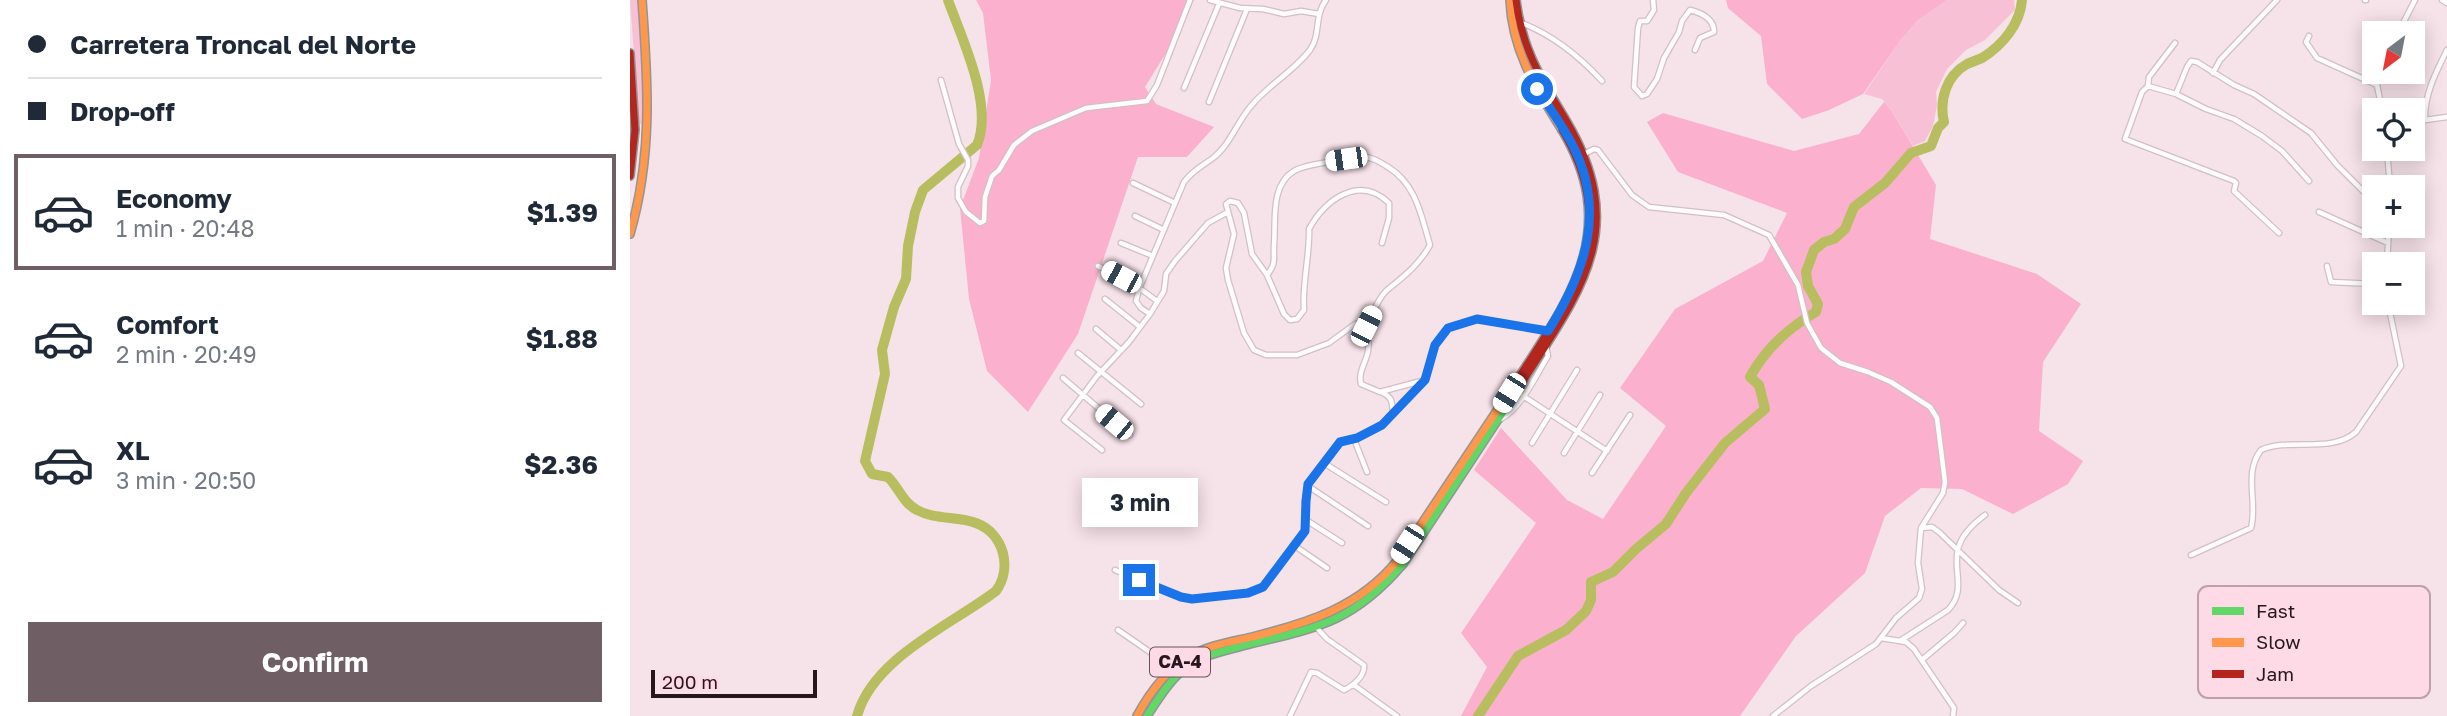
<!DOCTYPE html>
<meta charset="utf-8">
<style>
body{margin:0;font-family:"Golos Text",sans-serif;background:#f2f2f3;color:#1f2937;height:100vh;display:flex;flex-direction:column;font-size:26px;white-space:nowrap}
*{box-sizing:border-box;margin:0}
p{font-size:23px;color:#747a83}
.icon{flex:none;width:38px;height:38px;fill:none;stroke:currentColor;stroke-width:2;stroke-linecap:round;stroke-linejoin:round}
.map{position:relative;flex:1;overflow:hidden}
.drawer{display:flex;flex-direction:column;background:#fff;width:630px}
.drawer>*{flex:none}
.top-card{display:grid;align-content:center;height:154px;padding:0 28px;background:#fff}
.needle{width:46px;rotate:212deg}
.buttons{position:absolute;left:1732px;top:21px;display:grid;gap:14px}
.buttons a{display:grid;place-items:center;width:63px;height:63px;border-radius:0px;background:#fff;box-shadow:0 4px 18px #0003;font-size:35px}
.scale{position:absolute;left:21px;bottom:18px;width:166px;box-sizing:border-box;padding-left:7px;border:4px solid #27171d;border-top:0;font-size:19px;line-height:24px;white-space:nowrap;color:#27171d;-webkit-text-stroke:5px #fedae6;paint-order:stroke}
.end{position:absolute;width:32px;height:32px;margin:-16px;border:9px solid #1a73e8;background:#fff;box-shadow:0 0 0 4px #fff}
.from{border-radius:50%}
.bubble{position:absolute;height:49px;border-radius:0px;background:#fff;box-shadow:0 4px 18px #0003;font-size:23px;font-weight:700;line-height:49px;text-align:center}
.car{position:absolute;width:21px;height:42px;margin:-21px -10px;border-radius:9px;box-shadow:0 0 5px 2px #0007;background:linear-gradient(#fff 24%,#345 0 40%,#fff 0 76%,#345 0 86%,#fff 0)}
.top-card b{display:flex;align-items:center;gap:24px;height:66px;font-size:26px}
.top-card b+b{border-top:2px solid #e0e1e3}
.top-card i{width:18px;height:18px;background:#1f2937}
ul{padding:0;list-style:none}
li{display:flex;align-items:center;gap:21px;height:116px;margin:0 14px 10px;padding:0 14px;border:4px solid transparent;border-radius:0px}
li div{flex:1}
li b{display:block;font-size:26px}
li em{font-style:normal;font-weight:700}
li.on{border-color:#6f5e64}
li>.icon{width:63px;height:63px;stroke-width:1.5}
.button{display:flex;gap:14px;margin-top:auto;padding:14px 28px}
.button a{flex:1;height:80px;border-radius:0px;background:#6f5e64;color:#fff;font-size:28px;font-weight:700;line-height:80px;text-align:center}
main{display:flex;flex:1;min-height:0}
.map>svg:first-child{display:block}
.green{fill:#f7c0d4}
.forest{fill:#fbb0cd}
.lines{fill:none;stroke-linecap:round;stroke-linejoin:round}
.river{stroke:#b8be60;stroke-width:10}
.street-casing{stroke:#d1c0c6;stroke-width:7}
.fast-casing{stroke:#919697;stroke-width:10}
.slow-casing{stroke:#919697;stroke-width:10}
.jam-casing{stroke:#919697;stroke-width:10}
.street{stroke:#fefbfc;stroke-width:4.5}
.fast{stroke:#63d668;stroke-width:7}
.slow{stroke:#ff974d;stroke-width:7}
.jam{stroke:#b3261e;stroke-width:7}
.route{stroke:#1a73e8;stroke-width:9}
.labels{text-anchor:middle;stroke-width:6;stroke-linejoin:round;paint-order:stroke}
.shield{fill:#fedae6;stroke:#685259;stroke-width:2}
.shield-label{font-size:18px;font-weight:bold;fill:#27171d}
.key{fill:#fedae6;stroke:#bea0aa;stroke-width:2}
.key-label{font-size:19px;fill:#27171d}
</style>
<main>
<section class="drawer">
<div class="top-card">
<b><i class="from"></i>Carretera Troncal del Norte</b>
<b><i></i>Drop-off</b>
</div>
<ul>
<li class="on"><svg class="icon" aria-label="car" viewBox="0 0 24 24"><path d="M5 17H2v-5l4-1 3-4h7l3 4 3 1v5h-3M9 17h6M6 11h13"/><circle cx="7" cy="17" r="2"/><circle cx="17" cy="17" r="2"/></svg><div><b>Economy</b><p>1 min · 20:48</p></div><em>$1.39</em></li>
<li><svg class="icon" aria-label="car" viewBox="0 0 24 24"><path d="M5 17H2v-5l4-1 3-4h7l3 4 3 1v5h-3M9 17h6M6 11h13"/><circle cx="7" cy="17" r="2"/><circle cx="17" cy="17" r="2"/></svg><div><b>Comfort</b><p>2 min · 20:49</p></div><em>$1.88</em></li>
<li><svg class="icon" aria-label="car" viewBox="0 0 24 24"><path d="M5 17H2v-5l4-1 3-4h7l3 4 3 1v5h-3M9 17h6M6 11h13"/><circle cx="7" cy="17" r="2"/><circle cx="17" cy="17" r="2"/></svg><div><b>XL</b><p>3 min · 20:50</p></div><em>$2.36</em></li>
</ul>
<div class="button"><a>Confirm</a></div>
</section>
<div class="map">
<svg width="1817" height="716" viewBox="0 0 1817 716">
<rect width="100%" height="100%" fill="#f6e2e9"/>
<path class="green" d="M 0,0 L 8,0 L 16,119 L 13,125 L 9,123 Z
M 1317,0 L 1384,0 L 1385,10 L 1355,40 L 1336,50 L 1317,69 L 1306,92 L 1307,105 L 1303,126 L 1295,141 L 1283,146 L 1261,110 L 1252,99 L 1234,94 L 1272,38 L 1288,20 Z"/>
<path class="forest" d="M 346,0 L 564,0 L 552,27 L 515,87 L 526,104 L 584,127 L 557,157 L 508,157 L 448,334 L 398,412 L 357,371 L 339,299 L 330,208 L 349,158 L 361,80 L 353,13 Z
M 1096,0 L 1317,0 L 1288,20 L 1272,38 L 1233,94 L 1199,110 L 1172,119 L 1137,84 L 1131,36 L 1098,8 Z
M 1254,102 L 1261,110 L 1306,185 L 1300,239 L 1407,274 L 1451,304 L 1413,362 L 1409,431 L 1453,461 L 1438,484 L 1383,514 L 1332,489 L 1291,488 L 1255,516 L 1235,573 L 1166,636 L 1110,716 L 831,716 L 857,667 L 831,633 L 906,523 L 844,470 L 871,428 L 937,500 L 973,519 L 1036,426 L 990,388 L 1045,309 L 1133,261 L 1157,213 L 1048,172 L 1017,122 L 1033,113 L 1164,151 L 1229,134 Z"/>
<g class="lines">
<path class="river" d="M 227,716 C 243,658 321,625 366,591 C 382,569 375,534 346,523 C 327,516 305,520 287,510 C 273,503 269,488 258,477 L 242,474 L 235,461 L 255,374 L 252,350 L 264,307 L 276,279 L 278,246 L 285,212 L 293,190 L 347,145 C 364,105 332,39 318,0
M 848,716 L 888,656 L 936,630 L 956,611 L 961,600 L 961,582 L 983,572 L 1006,549 L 1036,524 L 1056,493 L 1095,443 L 1135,409 L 1129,385 L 1120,377 C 1136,348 1158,328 1186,312 L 1188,304 L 1178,286 L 1176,272 L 1184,250 L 1194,242 L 1204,239 L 1215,229 L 1224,207 L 1255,183 L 1281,153 L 1301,146 L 1308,128 L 1314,122 C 1309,100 1316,76 1337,64 C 1342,62 1347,60 1352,58 C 1373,45 1390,24 1392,0"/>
<defs>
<path id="street" d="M 580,0 L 610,8 L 633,9 L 654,14 L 671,11 L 689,14
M 1023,0 L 1024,10 L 1017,21 L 1010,21 L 1008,28 L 1004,87 L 1012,96 L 1017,94 L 1027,79 L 1034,58 L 1049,32 L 1052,21 L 1060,10 C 1072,13 1084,19 1084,32 L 1070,38 L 1065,50
M 1735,0 L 1736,0
M 1812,0 L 1817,3
M 889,22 C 922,34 949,56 972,81
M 1768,33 L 1785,0
M 1679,36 L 1676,42 L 1687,58 L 1747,85
M 1545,43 L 1519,77 L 1518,86 L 1512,92 L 1495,139 L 1604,181 L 1606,183 L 1604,191 L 1649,233
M 1817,50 C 1806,72 1794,95 1795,120 L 1817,117
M 1751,72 L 1747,85 L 1752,110
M 1583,73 L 1590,60 L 1647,0
M 311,80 L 329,144 L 338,160 L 338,166 L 328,187 L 328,198 L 336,212 L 350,223 L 354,221 L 355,197 L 362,176 L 369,170 L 384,145 L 402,131 L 456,108 L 517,101 L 527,85 L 560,0
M 1518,86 L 1546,94 L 1576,109 L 1604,119 L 1632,136 L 1652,151 L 1679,181
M 554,88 L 589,4
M 1546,94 L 1557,67 L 1561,61 L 1567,62 L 1604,85 L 1624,94 L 1681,133 L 1707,165 L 1745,203
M 579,102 L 617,9
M 1783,122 L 1795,120
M 1757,149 L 1760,187
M 954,154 L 964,149 L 968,150 L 1002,195 L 1019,207 L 1094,215 L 1139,235 L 1168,285 L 1177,323 L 1191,348 L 1210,363 L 1238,372 L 1261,382 L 1300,407 L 1307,418 L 1315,482 L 1313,493 L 1291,528 L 1288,563 L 1292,589 L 1289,598 L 1266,618 L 1246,644 L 1181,686 L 1143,716
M 503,183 L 545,203
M 1689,212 L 1758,243
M 505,216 L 534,230
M 491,243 L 523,256
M 752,243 L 759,218 L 759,203 C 729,174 695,200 679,229 C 680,255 672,282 674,310 L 667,319 L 660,320 L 654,314 L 637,275 L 622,254 L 614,213 L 608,203 L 600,201 L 596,204 L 604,234 L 596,268 L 598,280 L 614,333 L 624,350 L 636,355 L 667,355 L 699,343 L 725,324 L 732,323 L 737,327 C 739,335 739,343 738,351 C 736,363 728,371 731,384 L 750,392 L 795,380
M 1757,264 L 1759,226
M 468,266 L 504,284 L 527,301
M 1697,266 L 1701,282 L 1745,284
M 637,275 C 647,263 643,258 644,245 C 646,221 640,185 664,171 C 672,166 696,162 706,161 C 715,159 724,157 733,157 C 742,157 750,162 758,167 C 786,184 791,215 800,245 C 789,265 773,277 756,291 C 747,300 742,315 736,326
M 475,299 L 510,327
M 520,314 L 511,308 L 506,301 L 509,289 L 554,182 C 562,171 572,166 583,158 C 600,145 607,122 621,106 C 638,85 663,72 680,50 C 691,35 684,15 696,0
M 466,329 L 491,350
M 448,353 L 511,404
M 433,378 L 500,435
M 753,393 C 763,398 762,403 763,414
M 893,396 L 977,451
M 871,419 C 892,407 905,377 918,356 L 916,346
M 724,439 L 737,472
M 902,443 L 947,370
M 472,450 L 434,420 L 467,376 L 499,342 L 520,314 L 534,291 L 536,274 L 545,261 L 578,223 L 598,212
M 934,453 L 970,395
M 694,463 L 756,502
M 962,473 L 1000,415
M 678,486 L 738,526
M 676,520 L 712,543
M 1292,528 L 1302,527 L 1309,532 L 1369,590 L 1388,603
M 665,546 L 697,568
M 1561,555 L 1621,528 C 1628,503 1613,473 1631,450 C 1660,437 1701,454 1726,432 L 1771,366 L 1758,303
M 485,570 L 551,597 L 562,599 L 618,593 L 633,587 L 675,531 L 675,501 L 678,484 L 711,442 L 727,438 L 752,425 L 795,380 L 805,345 L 818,328 L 847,319 L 917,331
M 488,630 L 543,668
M 1251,638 L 1276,642 L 1284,649 L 1324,708 L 1323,716
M 1270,641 L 1318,610 C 1346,580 1301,554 1355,515
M 1293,659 L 1324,633 L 1333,623
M 724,685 L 767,716
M 660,716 L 681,672 L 687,673 L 714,690 C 724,685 735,676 734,665 L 697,639 L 687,628"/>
<path id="fast" d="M 517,716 C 528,699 541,678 558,666 C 576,653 603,649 624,643 C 692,627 726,619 773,564 L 888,389"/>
<path id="slow" d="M 880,0 C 882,51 906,88 932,130
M 0,234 C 23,155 18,81 12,0
M 507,716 C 520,692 536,670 560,656 C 579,645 601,642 622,637 C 678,623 730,607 767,561 L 880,391"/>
<path id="jam" d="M 886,0 C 892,50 912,80 937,122 C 1002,233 947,295 888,389
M 0,53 L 5,130 L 0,176
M 880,391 C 936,303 994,234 932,130"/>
</defs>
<use href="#street" class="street-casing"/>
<use href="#fast" class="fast-casing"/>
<use href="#slow" class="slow-casing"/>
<use href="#jam" class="jam-casing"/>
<use href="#street" class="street"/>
<use href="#fast" class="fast"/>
<use href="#slow" class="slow"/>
<use href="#jam" class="jam"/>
</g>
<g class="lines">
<path class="route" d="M 509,580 L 551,597 L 562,599 L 618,593 L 633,587 L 675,531 L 676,501 L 678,484 L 710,442 L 727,438 L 752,425 L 795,380 L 805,345 L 818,328 L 847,319 L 918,331 C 955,273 977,210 942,144 C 932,125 919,107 907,89"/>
</g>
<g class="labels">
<rect class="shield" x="520" y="647.5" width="60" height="29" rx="5"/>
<g class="shield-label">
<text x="550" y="668">CA-4</text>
</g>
</g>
<rect x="1568" y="586" width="232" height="112" rx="10" class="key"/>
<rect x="1582" y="607" width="32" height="8" fill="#63d668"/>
<rect x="1582" y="638" width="32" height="9" fill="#ff974d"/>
<rect x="1582" y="670" width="32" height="8" fill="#b3261e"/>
<g class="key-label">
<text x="1626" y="618">Fast</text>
<text x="1626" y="649">Slow</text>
<text x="1626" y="681">Jam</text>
</g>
</svg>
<div class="buttons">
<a><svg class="needle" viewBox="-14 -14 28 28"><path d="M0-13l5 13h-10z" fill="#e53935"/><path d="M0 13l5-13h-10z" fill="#747a83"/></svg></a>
<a><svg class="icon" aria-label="locate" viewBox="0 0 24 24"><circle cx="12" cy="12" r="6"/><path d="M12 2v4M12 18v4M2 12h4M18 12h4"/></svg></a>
<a>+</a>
<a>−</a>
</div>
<div class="scale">200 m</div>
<i class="end from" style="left:907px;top:89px"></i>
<i class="end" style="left:509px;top:580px"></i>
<div class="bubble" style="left:452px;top:478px;width:116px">3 min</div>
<i class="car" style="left:716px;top:159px;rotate:262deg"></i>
<i class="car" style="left:491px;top:277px;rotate:298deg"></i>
<i class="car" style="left:736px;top:326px;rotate:27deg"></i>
<i class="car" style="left:879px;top:393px;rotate:212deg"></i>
<i class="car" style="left:484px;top:422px;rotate:310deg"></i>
<i class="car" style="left:777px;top:544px;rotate:213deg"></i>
</div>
</main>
